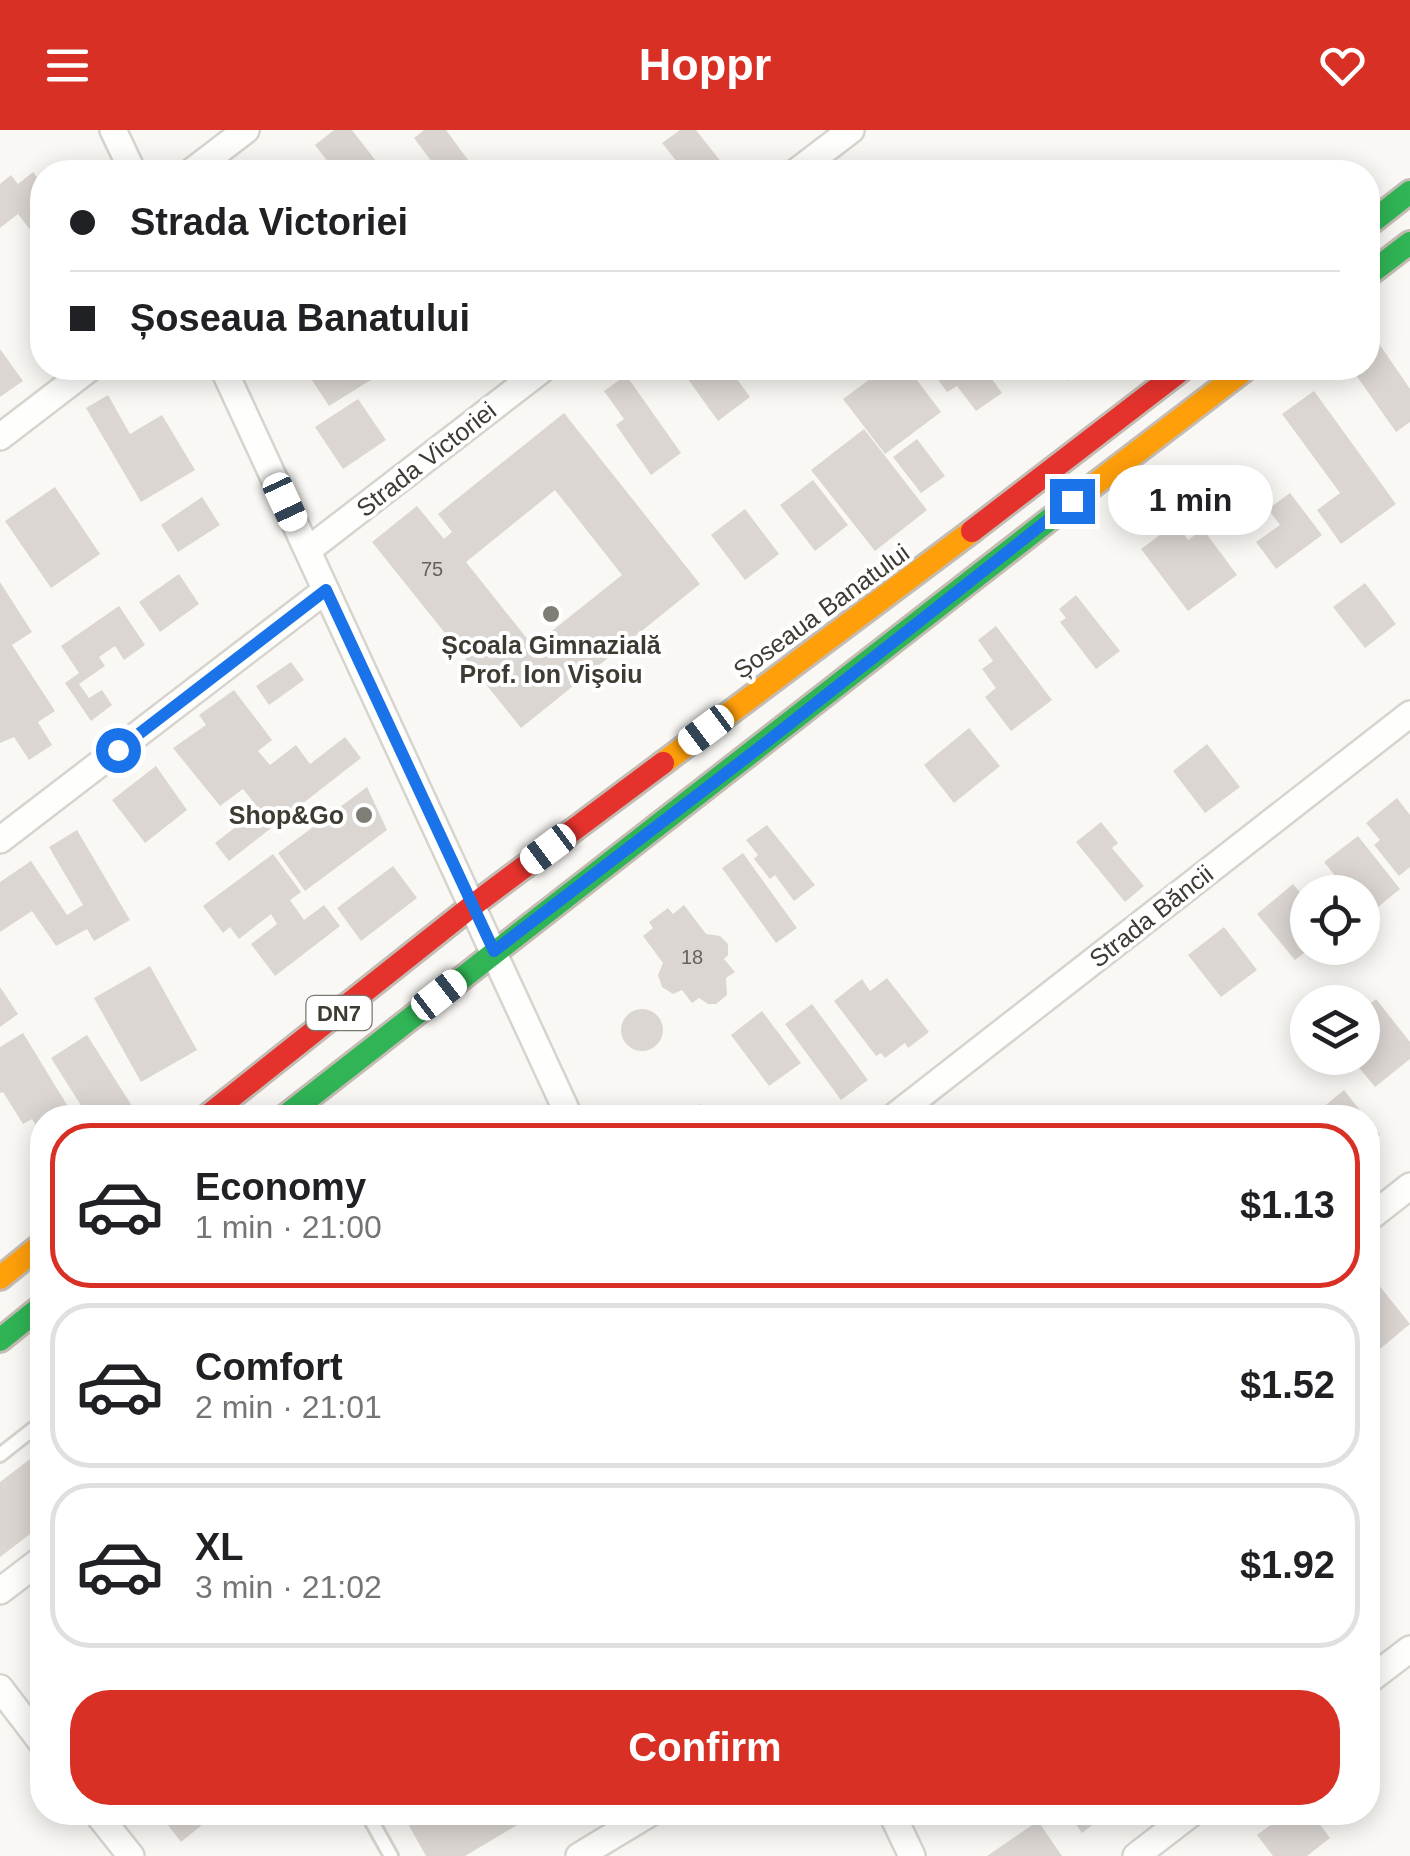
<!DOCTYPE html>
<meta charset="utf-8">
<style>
body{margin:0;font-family:Helvetica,sans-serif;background:#f6f6f6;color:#202124;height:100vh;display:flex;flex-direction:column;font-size:38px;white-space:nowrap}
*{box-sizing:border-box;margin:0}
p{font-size:32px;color:#757577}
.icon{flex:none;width:55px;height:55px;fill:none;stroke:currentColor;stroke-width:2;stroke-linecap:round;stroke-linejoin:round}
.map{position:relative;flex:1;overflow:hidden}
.sheet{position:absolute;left:30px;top:975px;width:1350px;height:720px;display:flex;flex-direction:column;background:#fff;border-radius:40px;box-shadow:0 5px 25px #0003}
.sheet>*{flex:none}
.hud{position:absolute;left:30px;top:30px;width:1350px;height:220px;border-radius:40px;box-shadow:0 5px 25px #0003;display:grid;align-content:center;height:220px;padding:0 40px;background:#fff}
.fabs{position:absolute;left:1290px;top:745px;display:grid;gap:20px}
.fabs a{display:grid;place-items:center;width:90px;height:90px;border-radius:50%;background:#fff;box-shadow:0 5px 25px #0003;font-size:50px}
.end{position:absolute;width:45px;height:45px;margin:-22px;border:12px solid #1a73e8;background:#fff;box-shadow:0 0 0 5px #fff}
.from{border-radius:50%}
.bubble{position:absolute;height:70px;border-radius:35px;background:#fff;box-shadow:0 5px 25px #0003;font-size:32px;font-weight:600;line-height:70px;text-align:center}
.car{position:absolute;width:30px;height:60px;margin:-30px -15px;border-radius:12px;box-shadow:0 0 8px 2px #0007;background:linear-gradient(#fff 24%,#345 0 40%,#fff 0 76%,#345 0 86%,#fff 0)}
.hud b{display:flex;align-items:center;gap:35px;height:95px;font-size:38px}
.hud b+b{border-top:2px solid #e0e0e0}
.hud i{width:25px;height:25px;background:#202124}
ul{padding:18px 0 0;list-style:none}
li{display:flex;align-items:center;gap:30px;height:165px;margin:0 20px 15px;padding:0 20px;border:5px solid #e0e0e0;border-radius:40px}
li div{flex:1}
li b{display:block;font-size:38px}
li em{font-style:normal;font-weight:600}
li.on{border-color:#d93025}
li>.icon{width:90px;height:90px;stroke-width:1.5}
.action{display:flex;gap:20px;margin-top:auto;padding:20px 40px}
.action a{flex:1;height:115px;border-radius:40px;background:#d93025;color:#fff;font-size:40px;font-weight:600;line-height:115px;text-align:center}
header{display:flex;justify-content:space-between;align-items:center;height:130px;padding:0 40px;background:#d93025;color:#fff;font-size:45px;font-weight:600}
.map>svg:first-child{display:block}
.building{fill:#dbd6d2;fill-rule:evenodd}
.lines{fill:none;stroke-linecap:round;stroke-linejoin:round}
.lane-casing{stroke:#d7d4ce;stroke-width:18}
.street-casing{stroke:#d7d4ce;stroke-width:30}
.fast-casing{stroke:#c4bcb3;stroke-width:28}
.slow-casing{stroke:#c4bcb3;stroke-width:28}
.jam-casing{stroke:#c4bcb3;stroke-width:28}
.lane{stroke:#fefefd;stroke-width:12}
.street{stroke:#fefefd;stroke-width:25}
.fast{stroke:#30b455;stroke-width:22}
.slow{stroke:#ff9f0a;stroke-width:22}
.jam{stroke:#e5322d;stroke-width:22}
.route{stroke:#1a73e8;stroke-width:12}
.poi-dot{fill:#807d77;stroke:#fff;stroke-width:4}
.labels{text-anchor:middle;stroke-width:8;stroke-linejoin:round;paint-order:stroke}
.number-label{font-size:20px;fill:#66625b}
.shield{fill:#fff;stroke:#797670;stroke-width:2.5}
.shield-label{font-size:22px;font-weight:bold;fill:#3f3b33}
.street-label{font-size:25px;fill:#3f3b33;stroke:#fff}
.poi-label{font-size:25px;font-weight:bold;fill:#3f3b33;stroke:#fff}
</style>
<header><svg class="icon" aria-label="menu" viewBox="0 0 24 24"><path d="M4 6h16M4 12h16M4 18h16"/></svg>Hoppr<svg class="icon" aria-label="heart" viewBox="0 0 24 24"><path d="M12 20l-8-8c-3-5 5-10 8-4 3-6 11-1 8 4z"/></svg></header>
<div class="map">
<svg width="1410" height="1726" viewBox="0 0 1410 1726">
<rect width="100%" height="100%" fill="#faf8f4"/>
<path class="building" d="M 334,0 L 352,0 L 376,31 L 361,42 L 336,42 L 315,15 Z
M 424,0 L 446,0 L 474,38 L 468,42 L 427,42 L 435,36 L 414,8 Z
M 680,0 L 696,0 L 729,42 L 685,42 L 662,13 Z
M 33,42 L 42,54 L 40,113 L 18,84 L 0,98 L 0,54 L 11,45 L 18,54 Z
M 1378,212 L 1410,259 L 1410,292 L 1396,302 L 1351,238 L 1368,238 L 1368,220 Z
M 0,219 L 23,251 L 0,267 Z
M 304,238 L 390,238 L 329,276 Z
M 680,238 L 729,238 L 750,267 L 718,291 Z
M 885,238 L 908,238 L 941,282 L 885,324 L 843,269 Z
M 941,238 L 984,238 L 1002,263 L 976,281 L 957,256 L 947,262 L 933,243 Z
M 1057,238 L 1085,238 L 1067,251 Z
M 626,245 L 681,323 L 651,345 L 616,295 L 624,289 L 604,261 Z
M 1314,261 L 1396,374 L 1341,414 L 1317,380 L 1340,363 L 1282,284 Z
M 108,265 L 130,304 L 162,285 L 195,340 L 141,372 L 86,278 Z
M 358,269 L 386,310 L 343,339 L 315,297 Z
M 564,283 L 700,454 L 521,598 L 372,412 L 417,376 L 444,409 L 452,402 L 438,384 ZM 555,360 L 622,445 L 533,516 L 466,432 Z
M 864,299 L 927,380 L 875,421 L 811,340 Z
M 917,309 L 945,346 L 921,363 L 893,327 Z
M 813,350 L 848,395 L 815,421 L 780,375 Z
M 55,357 L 100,424 L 51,458 L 5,391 Z
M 1290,363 L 1322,405 L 1276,439 L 1256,412 L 1280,395 L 1268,379 Z
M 202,367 L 220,395 L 178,422 L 161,395 Z
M 745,379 L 779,424 L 745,450 L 711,405 Z
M 1176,393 L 1188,410 L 1203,399 L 1237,445 L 1188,481 L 1141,419 Z
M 179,444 L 199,474 L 160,502 L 139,472 Z
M 0,452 L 32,502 L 12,515 L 55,581 L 38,592 L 52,615 L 29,630 L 14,607 L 0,613 Z
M 1365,453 L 1396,494 L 1365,518 L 1333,477 Z
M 1076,465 L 1120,521 L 1096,539 L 1060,492 L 1066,488 L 1059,479 Z
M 119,476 L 145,515 L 124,530 L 115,516 L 99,527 L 105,536 L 79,554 L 89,568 L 102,560 L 112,575 L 91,591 L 65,553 L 79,543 L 61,516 Z
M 996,496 L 1052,570 L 1011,601 L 985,567 L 996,558 L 982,539 L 993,531 L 978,510 Z
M 291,532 L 304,550 L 269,575 L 256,556 Z
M 234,560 L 272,610 L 258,621 L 270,635 L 296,615 L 310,634 L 345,607 L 361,628 L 229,731 L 215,713 L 259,679 L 243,659 L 220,676 L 173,618 L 206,595 L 199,585 Z
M 969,598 L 1000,636 L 954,673 L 924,635 Z
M 1207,614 L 1240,657 L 1205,683 L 1173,641 Z
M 156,636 L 187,680 L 145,713 L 112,670 Z
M 367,657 L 387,700 L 305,761 L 278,723 Z
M 1397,668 L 1410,685 L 1410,737 L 1399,746 L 1374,715 L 1380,710 L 1366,693 Z
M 1101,692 L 1118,713 L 1112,718 L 1144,756 L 1125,772 L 1076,712 Z
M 767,695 L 815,755 L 794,771 L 775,745 L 770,749 L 754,729 L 758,725 L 746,710 Z
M 77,700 L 130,790 L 94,811 L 87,799 L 56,816 L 32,781 L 0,802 L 0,752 L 31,731 L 67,785 L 83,775 L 49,717 Z
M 1358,706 L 1400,759 L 1367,786 L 1362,781 L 1362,762 L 1348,762 L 1324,732 Z
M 743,723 L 797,798 L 776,813 L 722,738 Z
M 273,724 L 301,762 L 290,770 L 304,790 L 324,775 L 340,796 L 275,846 L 251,814 L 277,794 L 271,784 L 239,809 L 230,797 L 223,803 L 203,776 Z
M 393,736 L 417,768 L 361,811 L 337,778 Z
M 1293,754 L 1308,772 L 1308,820 L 1295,830 L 1257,784 Z
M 684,775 L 706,804 L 720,806 L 728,814 L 728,825 L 724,829 L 735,842 L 726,848 L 727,865 L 716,874 L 708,874 L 699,868 L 692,873 L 682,860 L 673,864 L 662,857 L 658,845 L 663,833 L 643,806 L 653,798 L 649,792 L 668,778 L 673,784 Z
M 1224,797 L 1257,840 L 1221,867 L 1188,825 Z
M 150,836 L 197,920 L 141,952 L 94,868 Z
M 887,848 L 929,902 L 908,918 L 905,913 L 885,928 L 881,923 L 876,926 L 834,871 L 862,849 L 870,861 Z
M 0,857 L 18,884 L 0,897 Z
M 1376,869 L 1410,912 L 1410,929 L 1375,957 L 1351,928 L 1362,928 L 1362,880 Z
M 812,874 L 868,950 L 841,970 L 785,894 Z
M621 900a21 21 0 1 1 42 0a21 21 0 1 1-42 0Z
M 762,881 L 801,933 L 769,956 L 731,905 Z
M 23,903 L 75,988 L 42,988 L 42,996 L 38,999 L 32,989 L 23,994 L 3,962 L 0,963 L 0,917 Z
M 87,905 L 134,979 L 120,988 L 89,988 L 51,928 Z
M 1344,960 L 1366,988 L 1328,988 L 1321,979 Z
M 701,974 L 708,988 L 674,988 Z
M 1368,989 L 1380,1005 L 1368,1015 Z
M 1378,1154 L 1410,1194 L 1380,1219 L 1368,1204 L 1368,1162 Z
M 42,1320 L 42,1395 L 0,1427 L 0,1352 Z
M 158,1682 L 218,1682 L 181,1712 Z
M 431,1682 L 539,1682 L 465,1726 L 426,1726 L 409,1696 Z
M 1067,1682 L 1109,1682 L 1082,1703 Z
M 1288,1682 L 1311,1682 L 1330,1708 L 1307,1726 L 1273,1726 L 1257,1705 Z
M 1038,1691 L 1062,1726 L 987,1726 Z"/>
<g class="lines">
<defs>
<path id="lane" d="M 0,1325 L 42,1292
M 372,1692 L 391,1726"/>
<path id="street" d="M 113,0 L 133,42
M 191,42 L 246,0
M 796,42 L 851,0
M 223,238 L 570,988
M 0,307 L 90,238
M 308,420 L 544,238
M 0,710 L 326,460
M 892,988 L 1410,584
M 1368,1089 L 1410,1056
M 0,1461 L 42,1429
M 1368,1551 L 1410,1519
M 0,1558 L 42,1613
M 96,1682 L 131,1726
M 891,1682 L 912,1726
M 579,1726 L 652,1682
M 1136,1726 L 1193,1682"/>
<path id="fast" d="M 1368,95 L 1410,62
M 1368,145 L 1410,113
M 283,988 L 1086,361
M 0,1210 L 42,1176"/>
<path id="slow" d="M 1086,361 L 1247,238
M 663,633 L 972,401
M 0,1148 L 42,1114"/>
<path id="jam" d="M 972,401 L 1184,238
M 205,988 L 472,776 L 663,633"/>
</defs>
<use href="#lane" class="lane-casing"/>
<use href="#street" class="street-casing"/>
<use href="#fast" class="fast-casing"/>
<use href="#slow" class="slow-casing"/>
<use href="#jam" class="jam-casing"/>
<use href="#lane" class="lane"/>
<use href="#street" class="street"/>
<use href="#fast" class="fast"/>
<use href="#slow" class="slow"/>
<use href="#jam" class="jam"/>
</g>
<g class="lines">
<path class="route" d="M 118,620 L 326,460 L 494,821 L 764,614 L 1072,371"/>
</g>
<g class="poi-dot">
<circle cx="551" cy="484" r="10"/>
<circle cx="364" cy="685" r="10"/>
</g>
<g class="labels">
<g class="number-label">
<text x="432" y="446">75</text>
<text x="692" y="834">18</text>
</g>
<rect class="shield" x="306.5" y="866" width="65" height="34" rx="8"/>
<g class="shield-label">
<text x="339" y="891">DN7</text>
</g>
<g class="street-label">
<text transform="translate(426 329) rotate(-38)" y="9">Strada Victoriei</text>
<text transform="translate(821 481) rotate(-36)" y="9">Șoseaua Banatului</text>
<text transform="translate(1151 786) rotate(-38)" y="9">Strada Băncii</text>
</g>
<g class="poi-label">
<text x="551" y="524">Școala Gimnazială<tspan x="551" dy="29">Prof. Ion Vişoiu</tspan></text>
<text x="344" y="694" text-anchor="end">Shop&amp;Go</text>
</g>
</g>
</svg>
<div class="fabs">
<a><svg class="icon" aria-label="locate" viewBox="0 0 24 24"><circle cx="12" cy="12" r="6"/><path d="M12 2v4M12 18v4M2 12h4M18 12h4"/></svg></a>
<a><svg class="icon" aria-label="layers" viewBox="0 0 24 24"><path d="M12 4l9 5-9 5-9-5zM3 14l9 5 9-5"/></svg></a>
</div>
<i class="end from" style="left:118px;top:620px"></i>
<i class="end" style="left:1072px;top:371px"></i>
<div class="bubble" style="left:1108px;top:335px;width:165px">1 min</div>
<i class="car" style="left:285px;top:372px;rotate:155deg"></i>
<i class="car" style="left:706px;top:600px;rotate:233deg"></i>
<i class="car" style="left:548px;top:719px;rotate:233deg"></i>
<i class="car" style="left:439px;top:865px;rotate:52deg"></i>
<div class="hud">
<b><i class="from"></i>Strada Victoriei</b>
<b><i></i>Șoseaua Banatului</b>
</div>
<section class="sheet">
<ul>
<li class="on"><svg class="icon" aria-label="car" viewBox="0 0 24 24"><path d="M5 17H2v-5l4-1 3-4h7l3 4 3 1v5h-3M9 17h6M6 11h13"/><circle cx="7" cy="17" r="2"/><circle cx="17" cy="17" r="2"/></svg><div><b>Economy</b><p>1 min · 21:00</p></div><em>$1.13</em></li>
<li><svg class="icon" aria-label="car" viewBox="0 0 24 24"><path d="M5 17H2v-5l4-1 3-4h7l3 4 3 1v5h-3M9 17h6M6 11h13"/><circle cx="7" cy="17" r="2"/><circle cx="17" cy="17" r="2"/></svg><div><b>Comfort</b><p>2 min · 21:01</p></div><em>$1.52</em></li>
<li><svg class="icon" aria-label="car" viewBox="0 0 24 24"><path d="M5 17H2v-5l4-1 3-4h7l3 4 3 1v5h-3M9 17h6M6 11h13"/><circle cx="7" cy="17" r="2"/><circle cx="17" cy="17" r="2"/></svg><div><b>XL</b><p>3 min · 21:02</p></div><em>$1.92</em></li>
</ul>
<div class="action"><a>Confirm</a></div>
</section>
</div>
